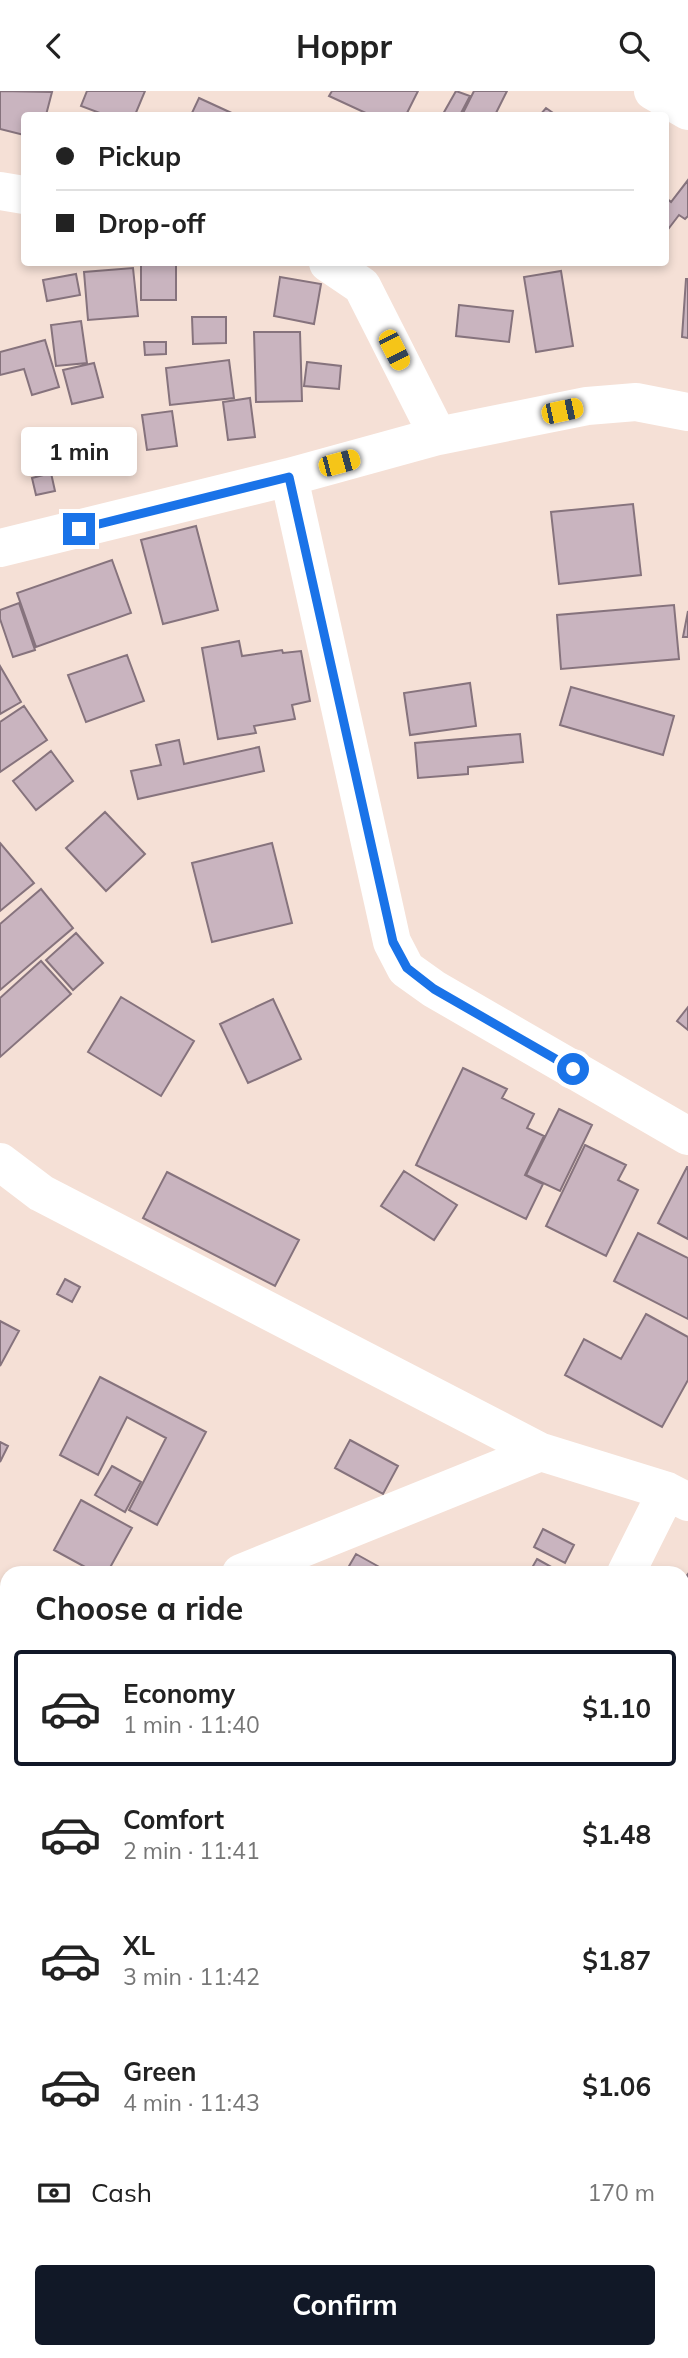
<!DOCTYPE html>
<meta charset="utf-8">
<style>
body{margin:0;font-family:Mulish,sans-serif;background:#f6f6f6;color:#222;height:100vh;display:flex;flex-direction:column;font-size:26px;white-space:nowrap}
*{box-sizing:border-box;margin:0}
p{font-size:23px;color:#767676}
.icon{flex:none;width:38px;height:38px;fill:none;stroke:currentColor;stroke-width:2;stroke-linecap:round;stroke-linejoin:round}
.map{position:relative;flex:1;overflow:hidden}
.drawer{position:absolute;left:0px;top:1475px;width:690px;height:793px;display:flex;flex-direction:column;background:#fff;border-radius:21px 21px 0 0;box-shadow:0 4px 10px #0003}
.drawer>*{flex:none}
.guide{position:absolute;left:21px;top:21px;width:648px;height:154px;border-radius:7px;box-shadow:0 4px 10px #0003;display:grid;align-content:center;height:154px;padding:0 35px;background:#fff}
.end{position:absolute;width:32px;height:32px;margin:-16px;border:9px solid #1a73e8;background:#fff;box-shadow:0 0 0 4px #fff}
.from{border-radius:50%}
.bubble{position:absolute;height:49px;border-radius:7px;background:#fff;box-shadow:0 4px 10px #0003;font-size:23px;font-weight:700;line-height:49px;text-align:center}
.car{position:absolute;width:21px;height:42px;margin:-21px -10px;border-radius:9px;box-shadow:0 0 5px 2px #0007;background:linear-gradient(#f5c518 24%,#345 0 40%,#f5c518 0 76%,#345 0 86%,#f5c518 0)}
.guide b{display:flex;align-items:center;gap:24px;height:66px;font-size:26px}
.guide b+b{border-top:2px solid #e0e0e0}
.guide i{width:18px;height:18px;background:#222}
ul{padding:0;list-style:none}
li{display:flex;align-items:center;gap:21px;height:116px;margin:0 14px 10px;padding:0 21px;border:4px solid transparent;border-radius:7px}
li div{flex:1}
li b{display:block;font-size:26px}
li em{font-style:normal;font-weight:700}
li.on{border-color:#111827}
li>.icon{width:63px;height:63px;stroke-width:1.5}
h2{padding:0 35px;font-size:32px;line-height:84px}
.pay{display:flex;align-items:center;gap:18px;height:77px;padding:0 35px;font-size:26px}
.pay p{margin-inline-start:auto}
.cta{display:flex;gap:14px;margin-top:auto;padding:14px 35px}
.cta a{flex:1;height:80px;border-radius:7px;background:#111827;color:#fff;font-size:28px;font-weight:700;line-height:80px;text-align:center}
header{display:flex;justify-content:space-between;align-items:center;height:91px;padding:0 35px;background:#fff;font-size:32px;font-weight:700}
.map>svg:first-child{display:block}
.building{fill:#c9b4bf;stroke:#86737d;stroke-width:2}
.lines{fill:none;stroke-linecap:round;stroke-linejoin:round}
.street{stroke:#fff;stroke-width:38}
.route{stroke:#1a73e8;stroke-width:9}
</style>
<header><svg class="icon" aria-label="back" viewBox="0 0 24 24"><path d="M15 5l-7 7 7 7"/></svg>Hoppr<svg class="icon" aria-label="search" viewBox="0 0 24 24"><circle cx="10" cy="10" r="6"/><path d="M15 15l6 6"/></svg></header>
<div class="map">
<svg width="688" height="2267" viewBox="0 0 688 2267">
<rect width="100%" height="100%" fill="#f5e0d6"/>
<path class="building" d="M 0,0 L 52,1 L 46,24 L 24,24 L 24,44 L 0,38 Z
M 87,0 L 145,0 L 135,24 L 105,24 L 81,15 Z
M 332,0 L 418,0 L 406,24 L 370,24 L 329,5 Z
M 456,0 L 470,5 L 460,24 L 446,24 L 443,23 Z
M 474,0 L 507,0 L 495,24 L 462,24 Z
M 199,7 L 236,24 L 191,24 Z
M 546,17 L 556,24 L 540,24 Z
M 688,89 L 688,125 L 685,128 L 679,124 L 666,141 L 665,106 L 671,111 Z
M 141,172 L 176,172 L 176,209 L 141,209 Z
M 133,177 L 138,225 L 88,229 L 84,181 Z
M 561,180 L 573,255 L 536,261 L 524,186 Z
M 76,183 L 80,204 L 47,210 L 43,189 Z
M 280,186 L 321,193 L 314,233 L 274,225 Z
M 686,188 L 688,188 L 688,247 L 682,246 Z
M 459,214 L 513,220 L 509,251 L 456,245 Z
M 192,226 L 226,226 L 226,252 L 193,253 Z
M 81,230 L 87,272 L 56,275 L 51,234 Z
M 254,241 L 300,241 L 302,310 L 256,311 Z
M 45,249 L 59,296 L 32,304 L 24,278 L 0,284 L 0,261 Z
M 144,251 L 166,251 L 166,263 L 145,264 Z
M 229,269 L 234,307 L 170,314 L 166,277 Z
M 307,271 L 341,275 L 339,298 L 304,295 Z
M 94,272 L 103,306 L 72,313 L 63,279 Z
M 250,307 L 255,346 L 228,349 L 223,311 Z
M 172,320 L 177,355 L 147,359 L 142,324 Z
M 51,382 L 55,400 L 36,404 L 32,387 Z
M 633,413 L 641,484 L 559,493 L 551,421 Z
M 196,435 L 218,519 L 163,533 L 141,449 Z
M 112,469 L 131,522 L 36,556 L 17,502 Z
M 19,512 L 35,559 L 13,566 L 0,528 L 0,519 Z
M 674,514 L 679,568 L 561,578 L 557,524 Z
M 688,520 L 688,546 L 683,546 Z
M 239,550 L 242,565 L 282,559 L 283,562 L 301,560 L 310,610 L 292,614 L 295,628 L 254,635 L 256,642 L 218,648 L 202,557 Z
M 127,564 L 144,610 L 86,631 L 68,584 Z
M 0,575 L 21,611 L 0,623 Z
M 470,592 L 476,635 L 410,644 L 404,602 Z
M 571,596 L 674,625 L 663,664 L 560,634 Z
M 24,615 L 47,649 L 0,681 L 0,631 Z
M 520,643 L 523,671 L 468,676 L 468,683 L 418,687 L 415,652 Z
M 179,649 L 184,673 L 259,656 L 264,680 L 138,708 L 131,680 L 161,674 L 156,654 Z
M 51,660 L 73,690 L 36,719 L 13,690 Z
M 105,721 L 145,763 L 106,800 L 66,757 Z
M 0,752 L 34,792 L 0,820 Z
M 272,752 L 292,832 L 212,851 L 192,772 Z
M 41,798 L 73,837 L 0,899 L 0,833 Z
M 76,842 L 103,872 L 73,899 L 46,869 Z
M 41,870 L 71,903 L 0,966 L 0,907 Z
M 121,906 L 194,950 L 161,1005 L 88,961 Z
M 273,908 L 301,968 L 248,992 L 220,933 Z
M 688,916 L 688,939 L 677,930 Z
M 463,977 L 507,998 L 502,1007 L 534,1023 L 527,1037 L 544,1045 L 525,1084 L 543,1093 L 526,1128 L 416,1074 Z
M 559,1018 L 592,1034 L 560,1100 L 526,1084 Z
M 585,1054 L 626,1074 L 618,1089 L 638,1099 L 606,1165 L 546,1135 Z
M 687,1076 L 688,1076 L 688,1148 L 658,1132 Z
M 404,1080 L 457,1114 L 434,1149 L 381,1115 Z
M 167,1081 L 299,1149 L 275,1195 L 143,1127 Z
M 638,1142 L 688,1167 L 688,1228 L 614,1190 Z
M 65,1188 L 80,1196 L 72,1211 L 57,1203 Z
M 646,1223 L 688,1246 L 688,1289 L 662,1336 L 565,1284 L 584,1248 L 621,1268 Z
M 0,1230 L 19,1240 L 0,1275 Z
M 100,1286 L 206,1341 L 157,1434 L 129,1419 L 166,1347 L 127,1326 L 98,1384 L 60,1364 Z
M 350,1349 L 398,1375 L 383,1403 L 335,1377 Z
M 0,1351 L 8,1355 L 0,1371 Z
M 112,1375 L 141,1391 L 125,1421 L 95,1404 Z
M 81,1409 L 132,1437 L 107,1482 L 96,1482 L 54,1459 Z
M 543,1438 L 574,1454 L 565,1472 L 534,1456 Z
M 356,1463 L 390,1482 L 345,1482 Z
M 537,1468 L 557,1479 L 555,1482 L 529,1482 Z
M 688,1483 L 688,1605 L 682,1602 L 682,1491 Z
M 0,1507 L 7,1510 L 7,1541 L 0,1537 Z
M 0,1551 L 7,1554 L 7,1586 L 0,1583 Z
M 0,1589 L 7,1593 L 7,1628 L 0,1624 Z
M 688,1776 L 688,1800 L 682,1798 Z
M 7,2003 L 7,2099 L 0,2102 L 0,2006 Z
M 7,2124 L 7,2192 L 0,2195 L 0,2128 Z
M 682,2130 L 688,2138 L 688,2185 L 682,2189 Z
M 314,2261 L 340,2261 L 346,2267 L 319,2267 Z
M 473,2261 L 557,2261 L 563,2267 L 468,2267 Z
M 592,2261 L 645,2261 L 639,2267 L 598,2267 Z"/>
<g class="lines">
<path class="street" d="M 653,0 L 688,20
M 0,100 L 24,104
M 328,172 L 362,195 L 438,345
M 289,386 L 392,851 L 406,878 L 434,898 L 688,1045
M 0,457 L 289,386 L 438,345 L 587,315 L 636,311 L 688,321
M 0,1071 L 41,1102 L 541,1361 L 667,1400 L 688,1411
M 241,1482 L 541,1361
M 626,1482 L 667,1400
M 0,1753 L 7,1740
M 682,1946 L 688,1958
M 411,2267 L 414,2261"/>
</g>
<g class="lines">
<path class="route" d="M 79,438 L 289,386 L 393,851 L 407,877 L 434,898 L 573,978"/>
</g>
</svg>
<i class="end from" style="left:573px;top:978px"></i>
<i class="end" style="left:79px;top:438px"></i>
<div class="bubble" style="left:21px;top:336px;width:116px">1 min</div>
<i class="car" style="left:394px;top:259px;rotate:153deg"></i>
<i class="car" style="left:562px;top:320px;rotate:78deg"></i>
<i class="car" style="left:339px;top:372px;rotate:75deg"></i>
<div class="guide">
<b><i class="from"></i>Pickup</b>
<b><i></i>Drop-off</b>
</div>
<section class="drawer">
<h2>Choose a ride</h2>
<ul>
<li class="on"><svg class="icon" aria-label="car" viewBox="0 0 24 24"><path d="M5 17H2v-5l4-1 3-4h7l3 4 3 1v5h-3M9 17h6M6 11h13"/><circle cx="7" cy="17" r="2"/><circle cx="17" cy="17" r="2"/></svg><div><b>Economy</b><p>1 min · 11:40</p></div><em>$1.10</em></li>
<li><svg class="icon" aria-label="car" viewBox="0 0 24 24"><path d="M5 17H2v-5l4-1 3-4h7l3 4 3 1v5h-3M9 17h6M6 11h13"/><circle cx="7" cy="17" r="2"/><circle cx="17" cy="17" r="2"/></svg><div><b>Comfort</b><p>2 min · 11:41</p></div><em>$1.48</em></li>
<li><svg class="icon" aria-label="car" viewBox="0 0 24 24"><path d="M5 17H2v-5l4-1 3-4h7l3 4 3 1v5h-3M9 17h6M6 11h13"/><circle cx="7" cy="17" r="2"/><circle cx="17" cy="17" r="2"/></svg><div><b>XL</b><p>3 min · 11:42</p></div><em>$1.87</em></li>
<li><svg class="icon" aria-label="car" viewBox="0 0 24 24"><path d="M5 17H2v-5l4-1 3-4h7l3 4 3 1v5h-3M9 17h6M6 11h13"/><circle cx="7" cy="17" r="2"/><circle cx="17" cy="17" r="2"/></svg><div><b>Green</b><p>4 min · 11:43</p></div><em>$1.06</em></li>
</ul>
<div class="pay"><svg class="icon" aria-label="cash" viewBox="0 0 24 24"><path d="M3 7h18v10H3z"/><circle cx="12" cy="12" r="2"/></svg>Cash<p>170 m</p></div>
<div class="cta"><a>Confirm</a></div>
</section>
</div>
